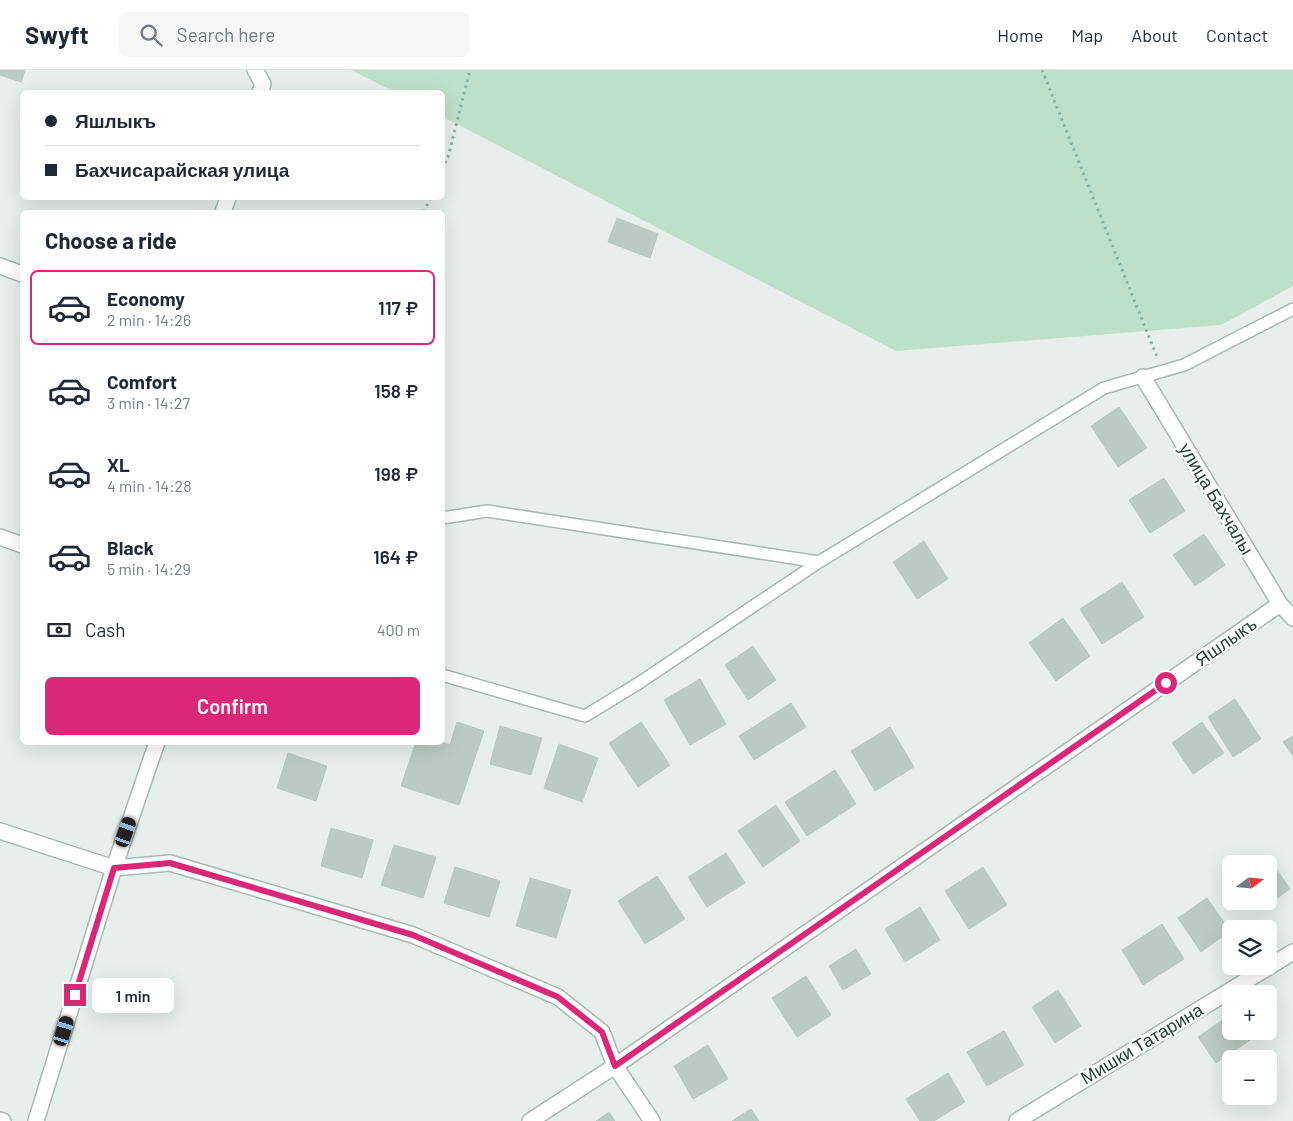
<!DOCTYPE html>
<meta charset="utf-8">
<style>
body{margin:0;font-family:Barlow,sans-serif;background:#f6f6f7;color:#1f2937;height:100vh;display:flex;flex-direction:column;font-size:19px;white-space:nowrap}
*{box-sizing:border-box;margin:0}
p{font-size:16px;color:#747a83}
.icon{flex:none;width:28px;height:28px;fill:none;stroke:currentColor;stroke-width:2;stroke-linecap:round;stroke-linejoin:round}
.map{position:relative;flex:1;overflow:hidden}
.panel{position:absolute;left:20px;top:140px;width:425px;height:535px;display:flex;flex-direction:column;background:#fff;border-radius:8px;box-shadow:0 5px 20px #0002}
.panel>*{flex:none}
.hud{position:absolute;left:20px;top:20px;width:425px;height:110px;border-radius:8px;box-shadow:0 5px 20px #0002;display:grid;align-content:center;height:110px;padding:0 25px;background:#fff}
.needle{width:32px;rotate:74deg}
.controls{position:absolute;left:1222px;top:785px;display:grid;gap:10px}
.controls a{display:grid;place-items:center;width:55px;height:55px;border-radius:8px;background:#fff;box-shadow:0 5px 20px #0002;font-size:25px}
.end{position:absolute;width:22px;height:22px;margin:-11px;border:6px solid #db2777;background:#fff;box-shadow:0 0 0 2px #fff}
.from{border-radius:50%}
.bubble{position:absolute;height:35px;border-radius:8px;background:#fff;box-shadow:0 5px 20px #0002;font-size:16px;font-weight:600;line-height:35px;text-align:center}
.car{position:absolute;width:15px;height:30px;margin:-15px -8px;border-radius:6px;box-shadow:0 0 4px 1px #0007;background:linear-gradient(#222 24%,#8ab4d8 0 40%,#222 0 76%,#8ab4d8 0 86%,#222 0)}
.hud b{display:flex;align-items:center;gap:18px;height:48px;font-size:19px}
.hud b+b{border-top:1px solid #e0e1e3}
.hud i{width:12px;height:12px;background:#1f2937}
ul{padding:0;list-style:none}
li{display:flex;align-items:center;gap:15px;height:75px;margin:0 10px 8px;padding:0 15px;border:2px solid transparent;border-radius:8px}
li div{flex:1}
li b{display:block;font-size:19px}
li em{font-style:normal;font-weight:600}
li.active{border-color:#db2777}
li>.icon{width:45px;height:45px;stroke-width:1.5}
h2{padding:0 25px;font-size:22px;line-height:60px}
.pay{display:flex;align-items:center;gap:12px;height:55px;padding:0 25px;font-size:19px}
.pay p{margin-inline-start:auto}
.cta{display:flex;gap:10px;margin-top:auto;padding:10px 25px}
.cta a{flex:1;height:58px;border-radius:8px;background:#db2777;color:#fff;font-size:20px;font-weight:600;line-height:58px;text-align:center}
header{display:flex;align-items:center;gap:30px;box-sizing:border-box;height:70px;padding:0 25px;background:#fff;border-bottom:1px solid #e0e1e3}
header strong{font-size:24px}
nav{display:flex;gap:28px;margin-inline-start:auto;font-size:18px}
.search{width:350px;height:45px;background:#f6f6f7;display:flex;align-items:center;gap:12px;box-sizing:border-box;padding:0 18px;border-radius:8px;color:#747a83;font-size:19px}
.map>svg:first-child{display:block}
.green{fill:#bfe0c8}
.building{fill:#bbcac4;stroke:#b8c9c2}
.lines{fill:none;stroke-linecap:round;stroke-linejoin:round}
.lane-casing{stroke:#a8b8b2;stroke-width:14}
.street-casing{stroke:#a8b8b2;stroke-width:18}
.path{stroke:#86b3a5;stroke-width:3;stroke-dasharray:2.5 4;stroke-linecap:butt}
.lane{stroke:#fff;stroke-width:11}
.street{stroke:#fff;stroke-width:15}
.route{stroke:#db2777;stroke-width:6}
.labels{text-anchor:middle;stroke-width:5;stroke-linejoin:round;paint-order:stroke}
.street-label{font-size:18px;fill:#24423a;stroke:#f7fbf9}
</style>
<header>
<strong>Swyft</strong>
<div class="search"><svg class="icon" aria-label="search" viewBox="0 0 24 24"><circle cx="10" cy="10" r="6"/><path d="M15 15l6 6"/></svg>Search here</div>
<nav><a>Home</a><a>Map</a><a>About</a><a>Contact</a></nav>
</header>
<div class="map">
<svg width="1293" height="1051" viewBox="0 0 1293 1051">
<rect width="100%" height="100%" fill="#e6efeb"/>
<path class="green" d="M 351,0 L 1293,0 L 1293,216 L 1221,255 L 896,281 L 443,47 L 442,22 L 395,22 Z"/>
<path class="building" d="M 0,0 L 25,0 L 21,12 L 0,5 Z
M 617,148 L 658,164 L 650,188 L 608,172 Z
M 1119,337 L 1147,378 L 1118,397 L 1091,356 Z
M 1164,408 L 1185,441 L 1150,463 L 1129,430 Z
M 1204,464 L 1225,495 L 1195,516 L 1173,485 Z
M 924,471 L 948,509 L 917,529 L 893,492 Z
M 1122,512 L 1144,547 L 1102,574 L 1080,539 Z
M 1063,548 L 1090,586 L 1056,611 L 1029,573 Z
M 753,576 L 776,610 L 748,630 L 725,595 Z
M 700,609 L 726,654 L 690,675 L 664,630 Z
M 1235,629 L 1261,669 L 1233,687 L 1208,647 Z
M 791,633 L 806,657 L 754,690 L 739,666 Z
M 457,652 L 484,661 L 459,735 L 401,716 L 416,672 L 442,672 L 450,675 Z
M 641,652 L 670,695 L 638,717 L 609,673 Z
M 1202,652 L 1224,683 L 1193,704 L 1172,673 Z
M 500,656 L 542,668 L 531,705 L 490,694 Z
M 890,657 L 914,697 L 875,721 L 851,681 Z
M 1293,666 L 1293,686 L 1283,672 Z
M 559,674 L 598,688 L 582,732 L 544,718 Z
M 288,683 L 327,696 L 316,731 L 277,718 Z
M 835,700 L 856,734 L 807,766 L 785,732 Z
M 776,735 L 800,771 L 763,797 L 738,761 Z
M 331,758 L 373,770 L 362,808 L 321,796 Z
M 394,775 L 436,787 L 423,828 L 381,815 Z
M 726,783 L 745,813 L 707,837 L 688,807 Z
M 1270,790 L 1290,819 L 1260,840 L 1254,831 L 1269,831 L 1269,794 L 1265,794 Z
M 455,797 L 500,811 L 489,847 L 444,833 Z
M 983,797 L 1007,835 L 969,859 L 945,821 Z
M 657,806 L 685,849 L 645,874 L 618,831 Z
M 530,808 L 571,820 L 556,868 L 516,856 Z
M 1207,828 L 1230,861 L 1201,882 L 1178,848 Z
M 920,837 L 940,870 L 905,892 L 885,859 Z
M 1162,854 L 1184,889 L 1143,915 L 1122,880 Z
M 856,879 L 871,904 L 843,920 L 829,896 Z
M 806,906 L 831,945 L 797,967 L 772,928 Z
M 1058,920 L 1081,956 L 1055,973 L 1032,937 Z
M 1231,944 L 1231,961 L 1249,961 L 1253,968 L 1216,993 L 1198,967 Z
M 1004,961 L 1024,995 L 987,1016 L 967,982 Z
M 708,975 L 728,1009 L 693,1029 L 674,996 Z
M 948,1003 L 965,1032 L 934,1051 L 920,1051 L 906,1029 Z
M 751,1039 L 759,1051 L 732,1051 Z
M 609,1042 L 615,1051 L 596,1051 Z"/>
<g class="lines">
<defs>
<path id="lane" d="M 442,448 L 487,441 L 819,492 L 1104,318 L 1184,295 L 1293,239
M 442,605 L 585,646 L 639,613 L 819,492"/>
<path id="street" d="M 255,0 L 263,14 L 260,22
M 223,142 L 228,128
M 0,196 L 22,204
M 1143,307 L 1280,534 L 1293,548
M 0,467 L 22,475
M 0,761 L 114,798 L 170,793 L 413,865 L 558,927 L 602,962 L 615,996 L 652,1051
M 0,1050 L 3,1051
M 36,1051 L 114,798 L 157,672
M 530,1051 L 615,996 L 1280,534
M 1017,1051 L 1293,882"/>
</defs>
<use href="#lane" class="lane-casing"/>
<use href="#street" class="street-casing"/>
<path class="path" d="M 1042,0 L 1157,287
M 442,99 L 448,87 L 470,0
M 424,142 L 430,128"/>
<use href="#lane" class="lane"/>
<use href="#street" class="street"/>
</g>
<g class="lines">
<path class="route" d="M 75,925 L 114,798 L 170,793 L 413,865 L 558,927 L 602,962 L 615,996 L 1166,613"/>
</g>
<g class="labels">
<g class="street-label">
<text transform="translate(1216 429) rotate(59)" y="6">улица Бахчалы</text>
<text transform="translate(1226 572) rotate(-35)" y="6">Яшлыкъ</text>
<text transform="translate(1142 974) rotate(-31)" y="6">Мишки Татарина</text>
</g>
</g>
</svg>
<div class="controls">
<a><svg class="needle" viewBox="-14 -14 28 28"><path d="M0-13l5 13h-10z" fill="#e53935"/><path d="M0 13l5-13h-10z" fill="#747a83"/></svg></a>
<a><svg class="icon" aria-label="layers" viewBox="0 0 24 24"><path d="M12 4l9 5-9 5-9-5zM3 14l9 5 9-5"/></svg></a>
<a>+</a>
<a>−</a>
</div>
<i class="end from" style="left:1166px;top:613px"></i>
<i class="end" style="left:75px;top:925px"></i>
<div class="bubble" style="left:92px;top:908px;width:82px">1 min</div>
<i class="car" style="left:126px;top:762px;rotate:19deg"></i>
<i class="car" style="left:64px;top:961px;rotate:17deg"></i>
<div class="hud">
<b><i class="from"></i>Яшлыкъ</b>
<b><i></i>Бахчисарайская улица</b>
</div>
<section class="panel">
<h2>Choose a ride</h2>
<ul>
<li class="active"><svg class="icon" aria-label="car" viewBox="0 0 24 24"><path d="M5 17H2v-5l4-1 3-4h7l3 4 3 1v5h-3M9 17h6M6 11h13"/><circle cx="7" cy="17" r="2"/><circle cx="17" cy="17" r="2"/></svg><div><b>Economy</b><p>2 min · 14:26</p></div><em>117 ₽</em></li>
<li><svg class="icon" aria-label="car" viewBox="0 0 24 24"><path d="M5 17H2v-5l4-1 3-4h7l3 4 3 1v5h-3M9 17h6M6 11h13"/><circle cx="7" cy="17" r="2"/><circle cx="17" cy="17" r="2"/></svg><div><b>Comfort</b><p>3 min · 14:27</p></div><em>158 ₽</em></li>
<li><svg class="icon" aria-label="car" viewBox="0 0 24 24"><path d="M5 17H2v-5l4-1 3-4h7l3 4 3 1v5h-3M9 17h6M6 11h13"/><circle cx="7" cy="17" r="2"/><circle cx="17" cy="17" r="2"/></svg><div><b>XL</b><p>4 min · 14:28</p></div><em>198 ₽</em></li>
<li><svg class="icon" aria-label="car" viewBox="0 0 24 24"><path d="M5 17H2v-5l4-1 3-4h7l3 4 3 1v5h-3M9 17h6M6 11h13"/><circle cx="7" cy="17" r="2"/><circle cx="17" cy="17" r="2"/></svg><div><b>Black</b><p>5 min · 14:29</p></div><em>164 ₽</em></li>
</ul>
<div class="pay"><svg class="icon" aria-label="cash" viewBox="0 0 24 24"><path d="M3 7h18v10H3z"/><circle cx="12" cy="12" r="2"/></svg>Cash<p>400 m</p></div>
<div class="cta"><a>Confirm</a></div>
</section>
</div>
